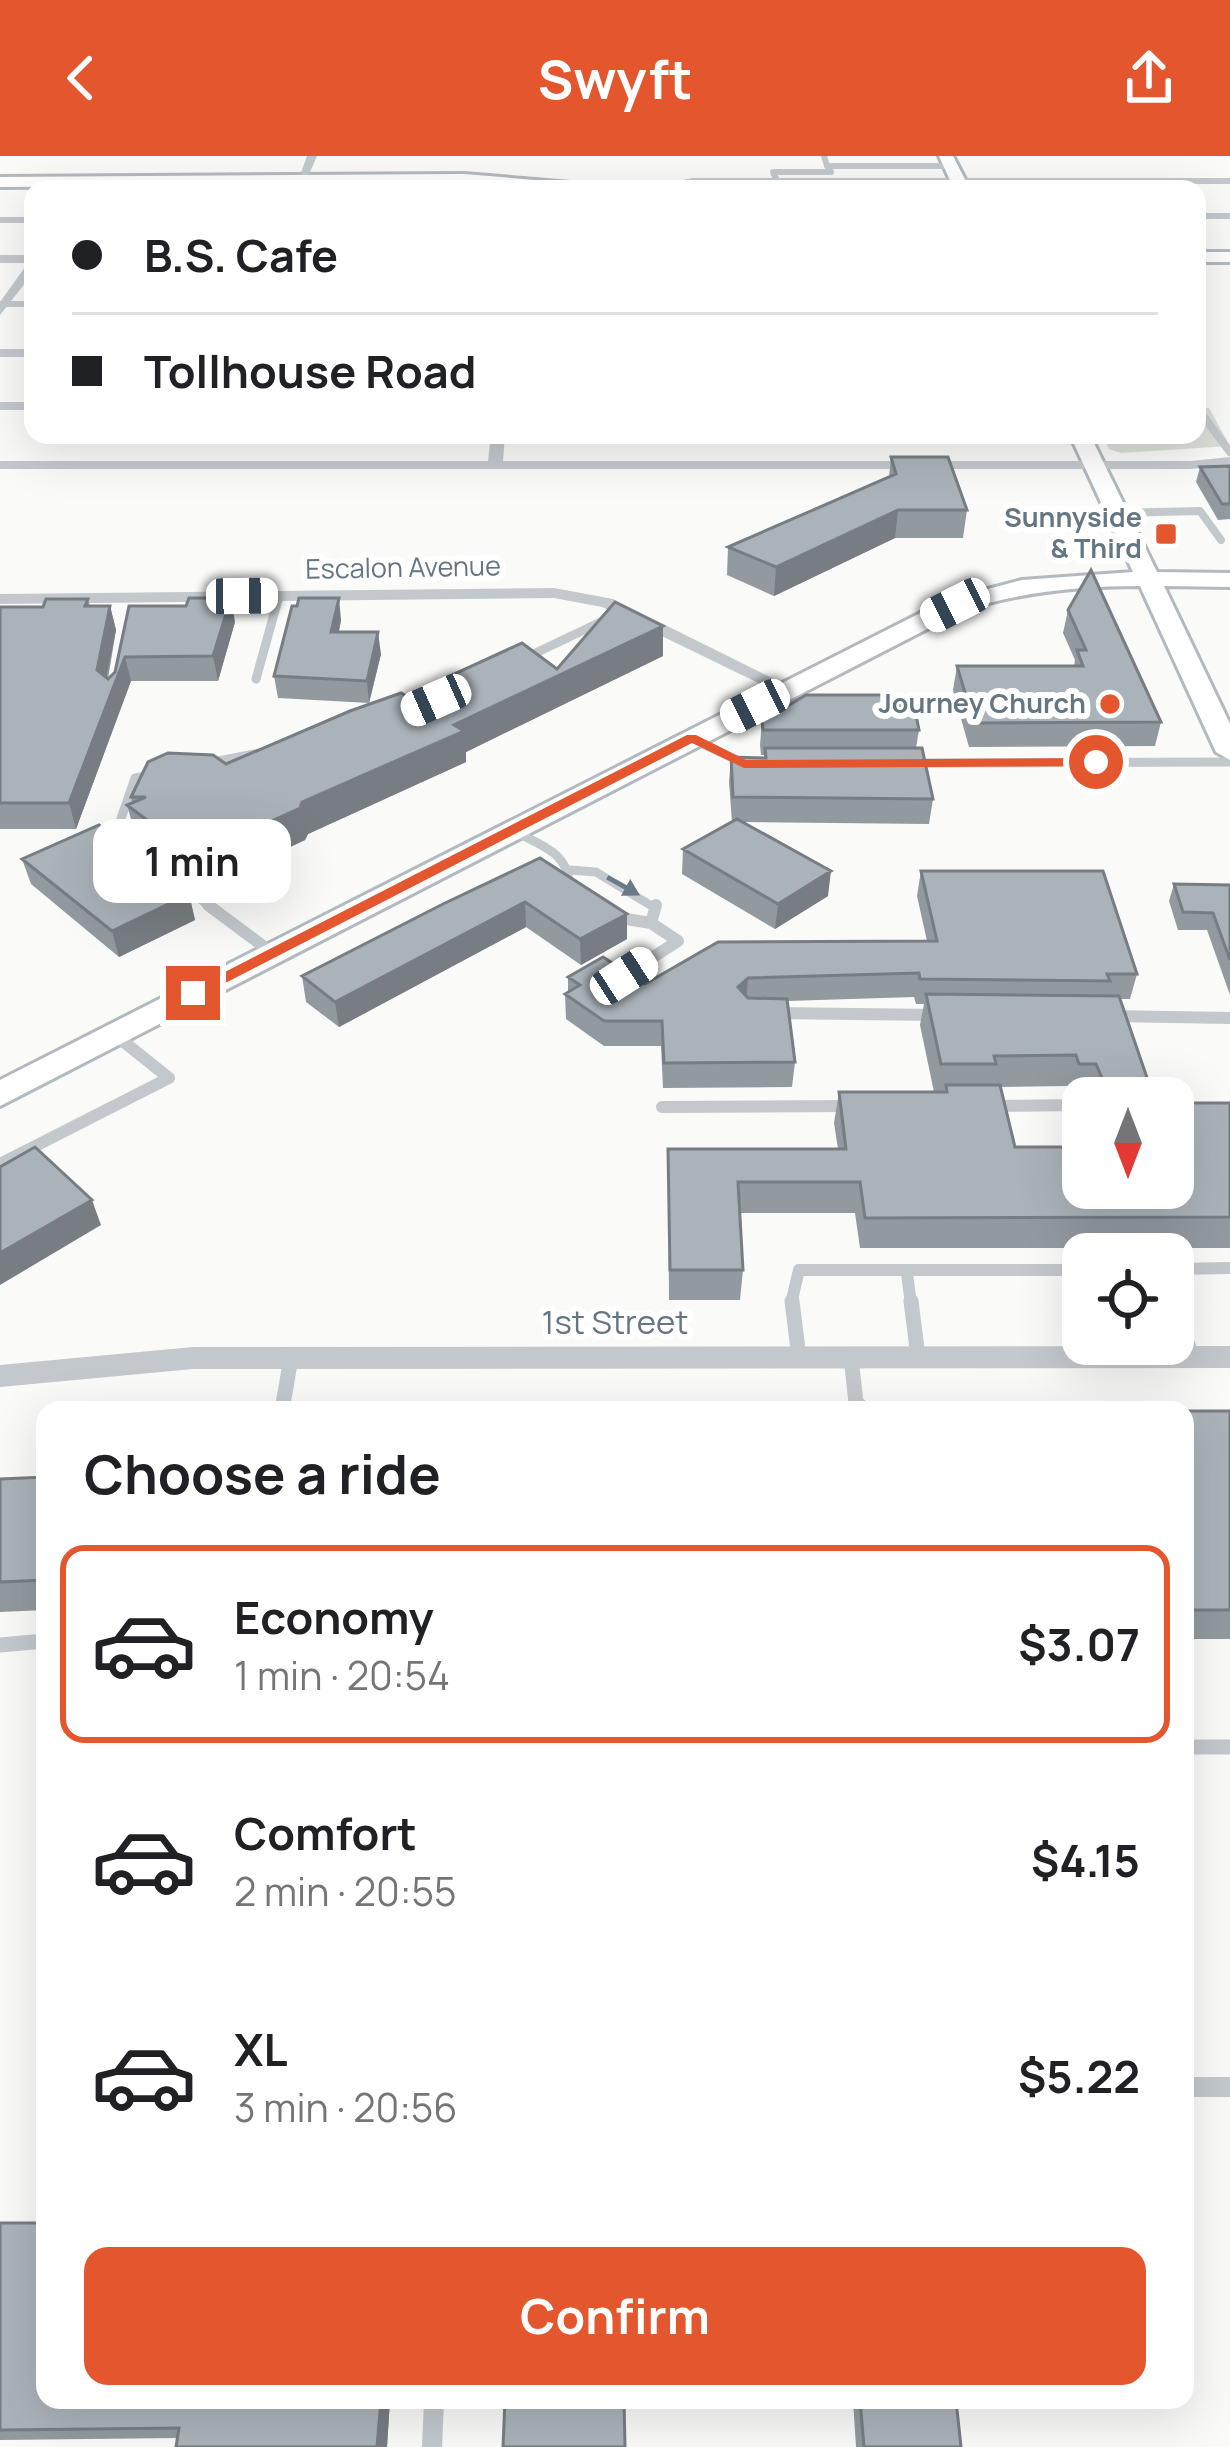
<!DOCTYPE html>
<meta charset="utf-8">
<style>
body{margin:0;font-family:Manrope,sans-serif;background:#f6f6f6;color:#202124;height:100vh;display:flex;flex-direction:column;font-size:45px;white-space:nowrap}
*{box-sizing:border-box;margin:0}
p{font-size:39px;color:#757577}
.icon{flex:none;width:66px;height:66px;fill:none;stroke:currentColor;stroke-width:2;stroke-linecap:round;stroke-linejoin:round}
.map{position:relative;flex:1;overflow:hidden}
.side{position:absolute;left:36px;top:1245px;width:1158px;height:1008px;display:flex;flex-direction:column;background:#fff;border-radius:24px;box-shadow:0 12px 48px #0002}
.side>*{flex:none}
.banner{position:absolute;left:24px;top:24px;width:1182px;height:264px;border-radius:24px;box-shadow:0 12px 48px #0002;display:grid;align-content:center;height:264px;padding:0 48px;background:#fff}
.needle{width:78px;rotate:180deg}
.buttons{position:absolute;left:1062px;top:921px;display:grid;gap:24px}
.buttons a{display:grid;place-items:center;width:132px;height:132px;border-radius:24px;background:#fff;box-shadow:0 12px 48px #0002;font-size:60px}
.end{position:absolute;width:54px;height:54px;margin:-27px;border:15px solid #e4572e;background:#fff;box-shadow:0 0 0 6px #fff}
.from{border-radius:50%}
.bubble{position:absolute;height:84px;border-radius:24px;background:#fff;box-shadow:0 12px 48px #0002;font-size:39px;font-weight:700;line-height:84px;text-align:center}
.car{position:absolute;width:36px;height:72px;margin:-36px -18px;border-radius:15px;box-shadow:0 0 9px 3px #0007;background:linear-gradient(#fff 24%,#345 0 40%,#fff 0 76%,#345 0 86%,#fff 0)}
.banner b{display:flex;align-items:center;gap:42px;height:114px;font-size:45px}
.banner b+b{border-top:3px solid #e0e0e0}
.banner i{width:30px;height:30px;background:#202124}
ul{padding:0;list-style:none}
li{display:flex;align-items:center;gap:36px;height:198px;margin:0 24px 18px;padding:0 24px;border:6px solid transparent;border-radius:24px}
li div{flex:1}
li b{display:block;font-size:45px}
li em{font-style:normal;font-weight:700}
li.on{border-color:#e4572e}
li>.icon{width:108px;height:108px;stroke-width:1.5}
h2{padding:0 48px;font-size:54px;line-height:144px}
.cta{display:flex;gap:24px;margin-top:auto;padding:24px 48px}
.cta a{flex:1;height:138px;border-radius:24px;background:#e4572e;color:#fff;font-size:48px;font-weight:700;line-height:138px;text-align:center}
header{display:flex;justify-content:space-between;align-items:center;height:156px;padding:0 48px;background:#e4572e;color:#fff;font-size:54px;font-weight:700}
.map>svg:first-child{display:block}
.green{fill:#dadfd7}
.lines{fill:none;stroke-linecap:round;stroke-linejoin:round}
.secondary-casing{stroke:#b3babf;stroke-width:6}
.lane-far5{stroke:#c3c8cc;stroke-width:6}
.lane-far4{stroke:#c3c8cc;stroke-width:8}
.lane-far3{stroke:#c3c8cc;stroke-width:9}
.lane-far2{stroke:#c3c8cc;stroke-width:12}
.lane-far1{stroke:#c3c8cc;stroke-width:15}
.lane{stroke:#c3c8cc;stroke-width:20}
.street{fill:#c3c8cc;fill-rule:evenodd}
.secondary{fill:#fff;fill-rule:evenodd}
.wall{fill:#929a9f}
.shaded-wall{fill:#777d82}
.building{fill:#aab3b9;stroke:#777d82;stroke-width:3}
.oneway{fill:#6a7a87}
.route{fill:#e4572e}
.poi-dot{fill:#e4572e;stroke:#fff;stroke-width:4.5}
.labels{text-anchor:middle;stroke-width:12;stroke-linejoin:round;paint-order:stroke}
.far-poi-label{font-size:27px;font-weight:bold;fill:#657683;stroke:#fff;text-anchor:end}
.far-street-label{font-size:27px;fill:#657683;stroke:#fff}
.street-label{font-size:33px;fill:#657683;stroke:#fff}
</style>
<header><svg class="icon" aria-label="back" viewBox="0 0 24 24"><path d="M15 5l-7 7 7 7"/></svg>Swyft<svg class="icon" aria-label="share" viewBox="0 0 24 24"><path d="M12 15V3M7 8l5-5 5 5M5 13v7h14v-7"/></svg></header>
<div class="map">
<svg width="1230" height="2291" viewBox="0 0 1230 2291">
<rect width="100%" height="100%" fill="#fafaf8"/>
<path class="green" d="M 1197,252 L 1209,252 L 1230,290 L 1121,297 L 1109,293 L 1102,279 L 1197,279 Z"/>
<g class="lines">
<defs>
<path id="secondary" d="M 939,0 L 953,0 L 970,33 L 954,33 Z
M 464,18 L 583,28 L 591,33 L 464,28 L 0,31 L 0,21 Z
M 1197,96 L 1230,96 L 1230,106 L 1197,106 Z
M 1070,279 L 1090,279 L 1157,416 L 1230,417 L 1230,431 L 1164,430 L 1230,568 L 1230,604 L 1216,596 L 1140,430 C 1079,430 1021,436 964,454 L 0,950 L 0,924 L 946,444 L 1022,424 L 1133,416 Z"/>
</defs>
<use href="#secondary" class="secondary-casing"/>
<path class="lane-far5" d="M 824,0 L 827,10 L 951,10
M 777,25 L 773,16 L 831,16 L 827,10
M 1197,60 L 1230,60
M 0,64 L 33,64
M 0,148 L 33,148"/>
<path class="lane-far4" d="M 0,250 L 33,250
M 1201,257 L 1230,296
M 1116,357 L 1200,355 L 1221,384"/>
<path class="lane-far3" d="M 521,504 L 609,462
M 256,523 L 279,440
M 691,582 L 745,608
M 911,607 L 1230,606
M 203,608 L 264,596
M 514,675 C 543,691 571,697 569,734
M 129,687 L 116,677 L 135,622 L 158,618
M 570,714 L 596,716 L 655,752
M 170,720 L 212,752"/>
<path class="lane-far2" d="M 208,749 L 271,796
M 614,761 L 651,767 L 678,785 L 624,820
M 651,767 L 656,749
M 773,857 L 937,859
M 1109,860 L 1230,862
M 992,950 L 1083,949
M 662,951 L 850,950
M 0,1008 L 169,922 L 114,878
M 1173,1113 L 1230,1112
M 907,1118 L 911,1148
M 791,1148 L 799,1114 L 1083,1114"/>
<path class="lane-far1" d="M 792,1145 L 799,1202
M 911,1145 L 918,1201
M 1173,1145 L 1192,1201
M 851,1201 L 856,1247 L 865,1254
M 282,1254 L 291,1202
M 0,1489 L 45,1485
M 1185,1591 L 1230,1591"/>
<path class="lane" d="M 1185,1931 L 1230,1931
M 432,2291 L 434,2244"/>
<path class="street" d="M 307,0 L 317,0 L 306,25 L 298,25 Z
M 693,22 L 1230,22 L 1230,28 L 656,29 Z
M 0,99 L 33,99 L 33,117 L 0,159 L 0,146 L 28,107 L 0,107 Z
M 0,193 L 33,193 L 33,201 L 0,201 Z
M 491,279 L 505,279 L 503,305 L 1191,305 L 1230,301 L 1230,309 L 1191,313 L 0,313 L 0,305 L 488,305 Z
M 554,432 L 613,443 L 796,534 L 781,538 L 602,451 L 554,442 L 0,448 L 0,438 Z
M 1230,1190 L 1230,1212 L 193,1213 L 0,1231 L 0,1209 L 193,1191 Z"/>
<use href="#secondary" class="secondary"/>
</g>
<path class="wall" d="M 891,301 L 967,354 L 963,382 L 895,382 L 774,440 L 727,419 L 728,391 L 889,321 Z
M 1230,310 L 1230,363 L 1218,364 L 1196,326 L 1200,311 Z
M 88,443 L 90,450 L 110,450 L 116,474 L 108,523 L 115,516 L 129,450 L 235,466 L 218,525 L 131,525 L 76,673 L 0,673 L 0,451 L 43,451 Z
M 1068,454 L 1161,566 L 1155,590 L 969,591 L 953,534 L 957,510 L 1074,510 L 1075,504 L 1063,477 Z
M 341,464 L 339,476 L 381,498 L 369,547 L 278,542 L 274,520 Z
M 663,470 L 663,500 L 466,596 L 466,606 L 308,678 L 305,684 L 203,732 L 136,681 L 127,649 L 132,647 L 131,641 L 226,608 L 406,540 L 557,513 Z
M 762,565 L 919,574 L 916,592 L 933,643 L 929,668 L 743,666 L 828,740 L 775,773 L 682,718 L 683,693 L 732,666 L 729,626 L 731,601 L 764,602 L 764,599 L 761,599 L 760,589 Z
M 115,682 L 178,715 L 183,733 L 189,738 L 195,764 L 119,801 L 31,728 L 22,703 Z
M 540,702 L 627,758 L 627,783 L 581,809 L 526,771 L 339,871 L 306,846 L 302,820 Z
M 921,715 L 1137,818 L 1130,843 L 1120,843 L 1154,942 L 1083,942 L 1083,984 L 1076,960 L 1082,939 L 1070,939 L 1067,930 L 1001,931 L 1015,991 L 1083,1032 L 1230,947 L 1230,1092 L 860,1092 L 855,1057 L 740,1057 L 743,1114 L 740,1144 L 669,1144 L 668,993 L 838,993 L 834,967 L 839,936 L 934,936 L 920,869 L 924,848 L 916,848 L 914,841 L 787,845 L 795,906 L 792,931 L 663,932 L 661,890 L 604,890 L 566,863 L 565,838 L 568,836 L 568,821 L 645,828 L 927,785 L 917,740 Z
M 1174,728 L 1230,729 L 1230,839 L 1207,774 L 1178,774 L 1169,745 Z
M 1185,1255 L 1230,1255 L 1230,1483 L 1185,1483 Z
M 45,1321 L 45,1454 L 0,1456 L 0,1323 Z
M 0,2067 L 45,2244 L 390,2244 L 387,2291 L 176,2291 L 177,2282 L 0,2284 Z
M 853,2244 L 956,2244 L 961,2291 L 856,2291 Z"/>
<path class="shaded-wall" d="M 898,354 L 895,382 L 774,440 L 776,411 Z
M 231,442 L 235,466 L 218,525 L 213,500 Z
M 339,442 L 341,464 L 334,497 L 331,476 Z
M 110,450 L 116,474 L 103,538 L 97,514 Z
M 663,470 L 663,500 L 466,596 L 466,606 L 308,678 L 305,684 L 203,732 L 195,700 L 454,569 Z
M 378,476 L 381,498 L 369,547 L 367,525 Z
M 125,501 L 131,525 L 76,673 L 69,647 Z
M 178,715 L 184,741 L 166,721 Z
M 831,715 L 828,740 L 775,773 L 778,748 Z
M 189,738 L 195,764 L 119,801 L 112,775 Z
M 525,746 L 526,771 L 339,871 L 335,846 Z
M 627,758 L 627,783 L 581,809 L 580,783 Z
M 748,822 L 746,847 L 738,831 Z
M 92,1044 L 101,1069 L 0,1129 L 0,1097 Z
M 381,2244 L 390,2244 L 387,2291 L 377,2291 Z"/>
<path class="building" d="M 891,301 L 948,301 L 967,354 L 898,354 L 776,411 L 728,391 L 896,318 Z
M 1230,310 L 1230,348 L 1222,348 L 1200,311 Z
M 1091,414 L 1161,566 L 974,567 L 957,510 L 1083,510 L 1077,494 L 1086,494 L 1068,454 Z
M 189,442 L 231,442 L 213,500 L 125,501 L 69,647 L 0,647 L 0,451 L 43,451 L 46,443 L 88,443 L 85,450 L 110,450 L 97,514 L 108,523 L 115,516 L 129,450 L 186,450 Z
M 299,442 L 339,442 L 331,476 L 378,476 L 367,525 L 274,520 L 292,450 L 297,450 Z
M 615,446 L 663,470 L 454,569 L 464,575 L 302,646 L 300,652 L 195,700 L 127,649 L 146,641 L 131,641 L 148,606 L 168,597 L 213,599 L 226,608 L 350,555 L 401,537 L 406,540 L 522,487 L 557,513 Z
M 806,539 L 912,539 L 919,574 L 763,574 L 762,565 Z
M 765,592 L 922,592 L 933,643 L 733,641 L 731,601 L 766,602 Z
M 737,663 L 831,715 L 778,748 L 683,693 Z
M 99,669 L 115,682 L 121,672 L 178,715 L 166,721 L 189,738 L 112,775 L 22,703 Z
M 540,702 L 627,758 L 580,783 L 525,746 L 335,846 L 302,820 L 443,748 Z
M 921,715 L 1103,715 L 1137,818 L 1107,818 L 1110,825 L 920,823 L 919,817 L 748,822 L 738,831 L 748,842 L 787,843 L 795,906 L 664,907 L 662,865 L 604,865 L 565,838 L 580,829 L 568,821 L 603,801 L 645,828 L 718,786 L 937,785 Z
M 1174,728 L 1230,729 L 1230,804 L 1213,757 L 1183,756 Z
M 926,838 L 1119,840 L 1154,942 L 1089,942 L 1085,928 L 1102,922 L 1096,908 L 1079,908 L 1076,899 L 994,900 L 996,908 L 941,908 Z
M 946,929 L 1000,929 L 1015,991 L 1083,991 L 1083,1032 L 1173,1032 L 1173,947 L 1230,947 L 1230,1061 L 865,1062 L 860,1026 L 738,1026 L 743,1114 L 670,1114 L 668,993 L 846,993 L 839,936 L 947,936 Z
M 35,991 L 92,1044 L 0,1097 L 0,1011 Z
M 1185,1255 L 1230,1255 L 1230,1454 L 1185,1454 Z
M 45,1321 L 45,1424 L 0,1426 L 0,1323 Z
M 0,2067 L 45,2067 L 45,2244 L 381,2244 L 377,2291 L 176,2291 L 179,2272 L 0,2274 Z
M 505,2244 L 624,2244 L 625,2291 L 503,2291 Z
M 860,2244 L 956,2244 L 961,2291 L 864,2291 Z"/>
<defs><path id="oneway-solid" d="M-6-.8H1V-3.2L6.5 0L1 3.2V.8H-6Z" transform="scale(3)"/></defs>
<use class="oneway" href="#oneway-solid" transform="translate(623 730) rotate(29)"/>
<path class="route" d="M 687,579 L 696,579 L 746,604 L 1096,602 L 1103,606 L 1096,610 L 744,612 L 692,587 L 198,841 L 184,837 Z"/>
<g class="poi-dot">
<rect x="1154" y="366" width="24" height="24" rx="6"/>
<circle cx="1110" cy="548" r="12"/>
</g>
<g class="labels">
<g class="far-poi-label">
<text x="1142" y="371">Sunnyside<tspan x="1142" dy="31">&amp; Third</tspan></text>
<text x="1086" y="557">Journey Church</text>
</g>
<g class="far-street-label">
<text transform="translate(403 412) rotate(-1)" y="9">Escalon Avenue</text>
</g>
<g class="street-label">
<text x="615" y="1178">1st Street</text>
</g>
</g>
</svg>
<div class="buttons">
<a><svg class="needle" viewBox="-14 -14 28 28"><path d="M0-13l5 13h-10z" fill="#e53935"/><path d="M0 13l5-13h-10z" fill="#757577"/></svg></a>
<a><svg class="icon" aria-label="locate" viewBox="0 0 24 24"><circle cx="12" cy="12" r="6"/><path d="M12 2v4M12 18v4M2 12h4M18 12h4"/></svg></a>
</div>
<i class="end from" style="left:1096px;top:606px"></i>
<i class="end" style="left:193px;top:837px"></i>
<div class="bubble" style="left:93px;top:663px;width:198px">1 min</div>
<i class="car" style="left:242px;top:440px;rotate:89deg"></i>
<i class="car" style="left:955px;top:449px;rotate:243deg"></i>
<i class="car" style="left:436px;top:544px;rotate:246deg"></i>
<i class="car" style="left:755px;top:550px;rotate:243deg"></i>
<i class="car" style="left:624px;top:820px;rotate:57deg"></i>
<div class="banner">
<b><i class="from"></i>B.S. Cafe</b>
<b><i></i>Tollhouse Road</b>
</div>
<section class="side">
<h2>Choose a ride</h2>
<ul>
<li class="on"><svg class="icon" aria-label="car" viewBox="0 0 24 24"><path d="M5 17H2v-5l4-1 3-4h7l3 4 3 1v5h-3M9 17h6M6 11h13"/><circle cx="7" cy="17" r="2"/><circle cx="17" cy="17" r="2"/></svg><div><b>Economy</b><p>1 min · 20:54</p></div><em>$3.07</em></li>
<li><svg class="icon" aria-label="car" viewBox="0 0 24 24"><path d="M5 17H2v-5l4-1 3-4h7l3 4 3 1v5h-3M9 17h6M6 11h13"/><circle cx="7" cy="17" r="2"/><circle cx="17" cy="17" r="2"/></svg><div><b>Comfort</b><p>2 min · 20:55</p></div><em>$4.15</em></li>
<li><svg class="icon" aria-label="car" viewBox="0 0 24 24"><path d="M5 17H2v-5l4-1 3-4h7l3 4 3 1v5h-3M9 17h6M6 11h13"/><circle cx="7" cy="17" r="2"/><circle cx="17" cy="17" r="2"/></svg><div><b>XL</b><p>3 min · 20:56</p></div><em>$5.22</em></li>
</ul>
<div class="cta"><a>Confirm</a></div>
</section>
</div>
